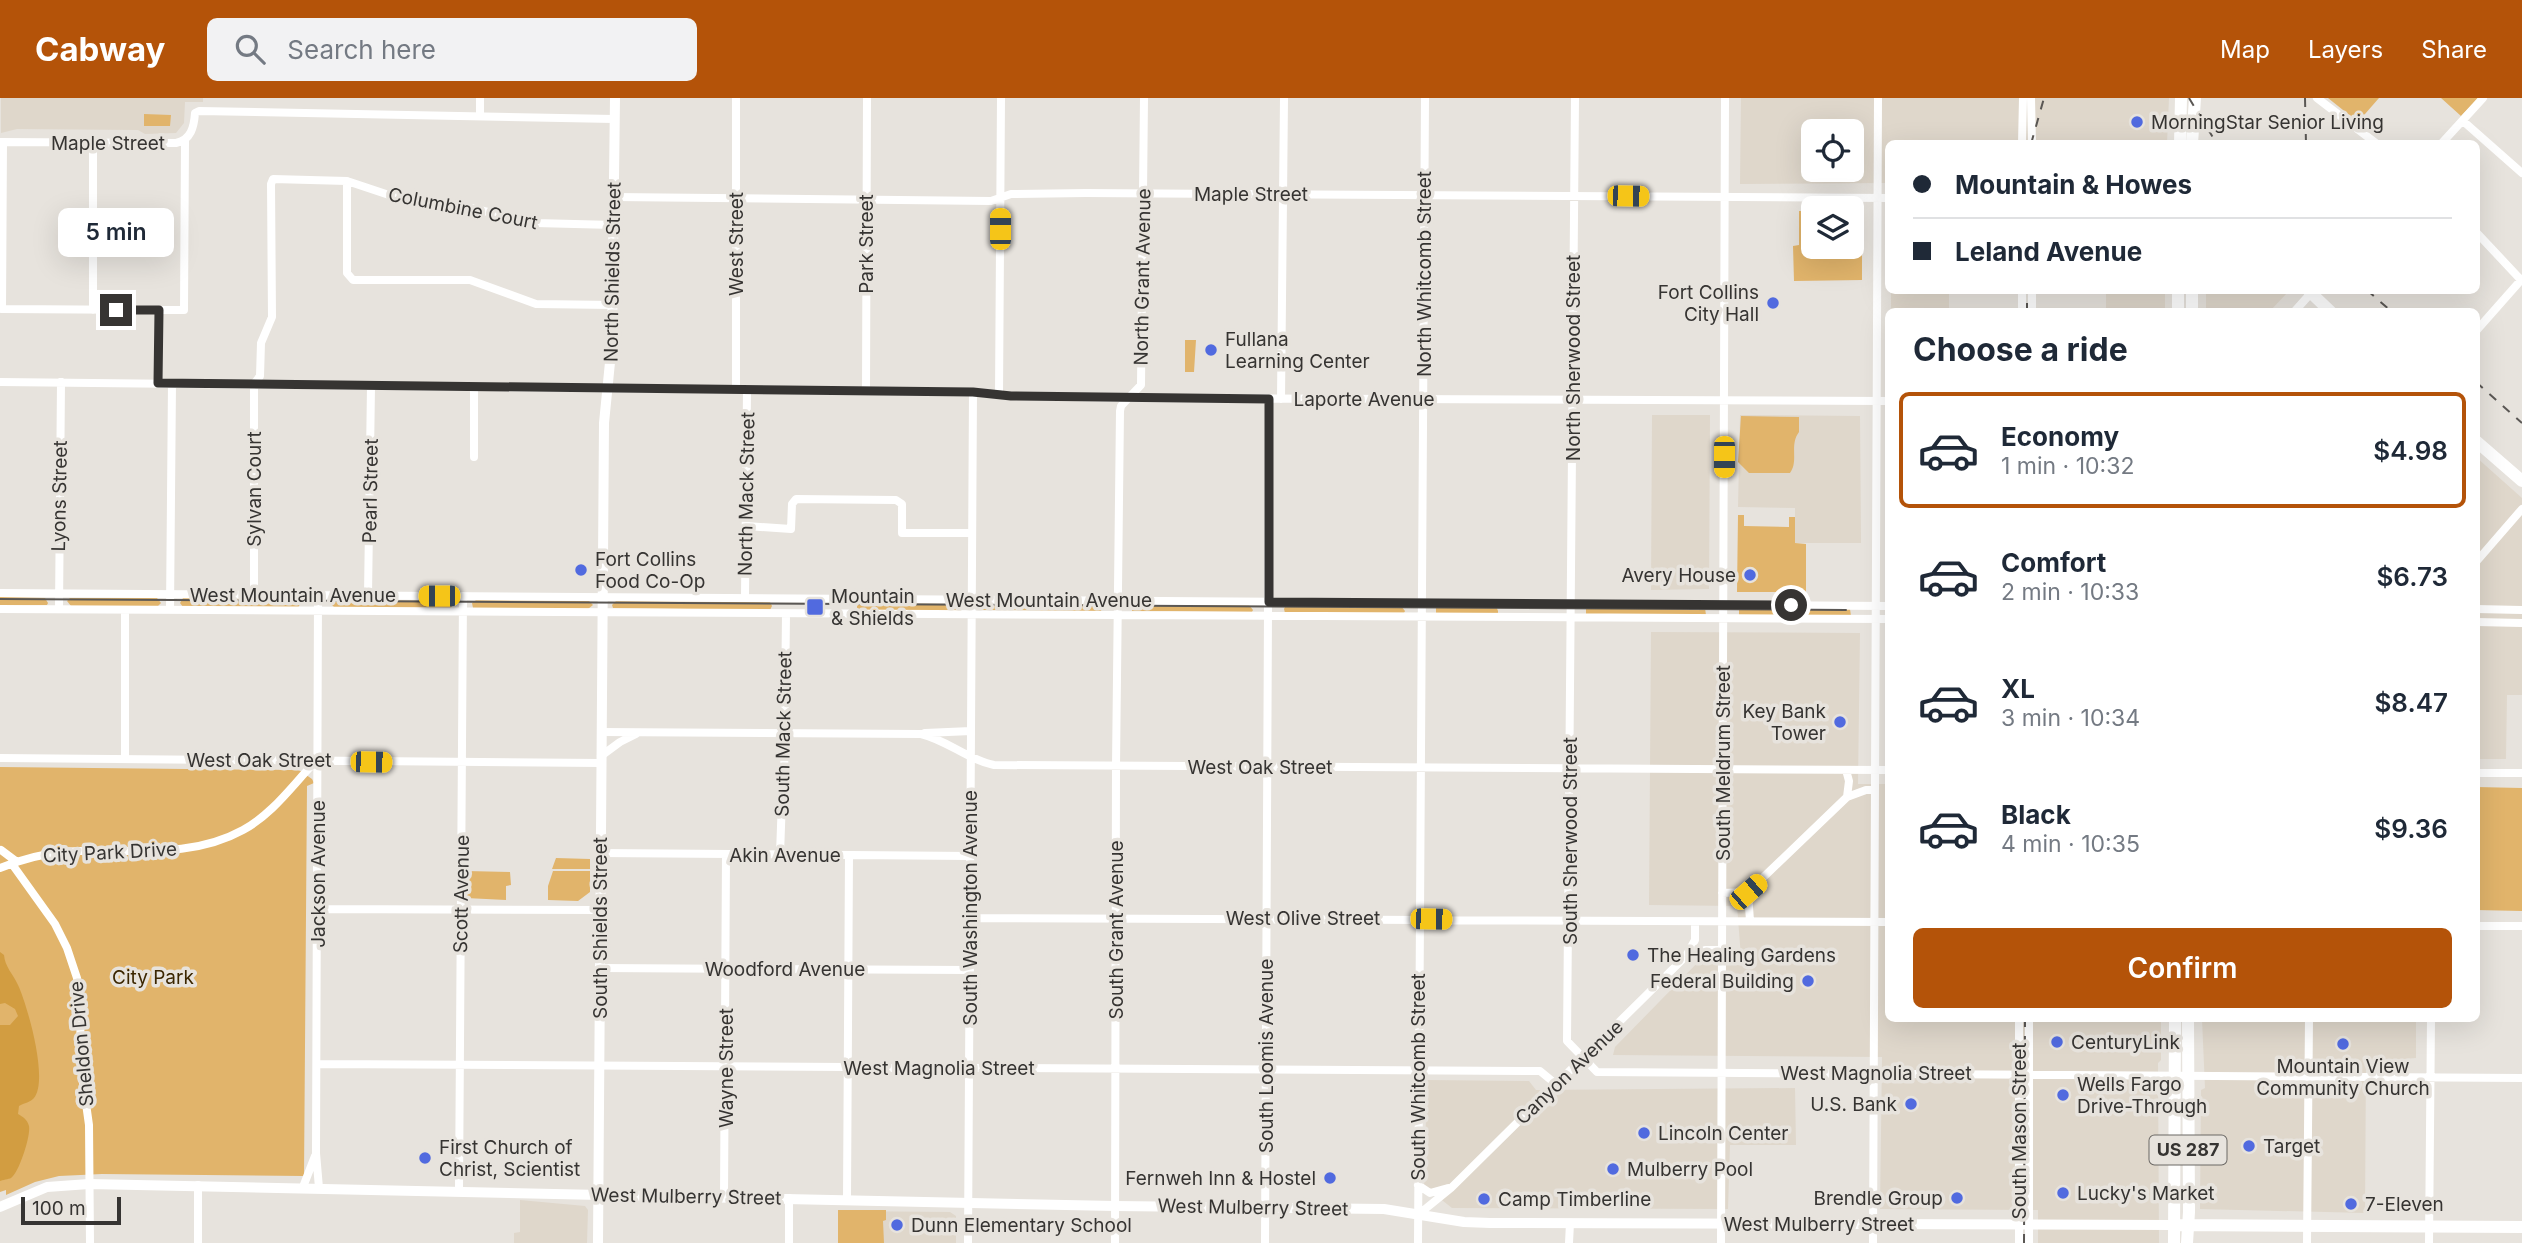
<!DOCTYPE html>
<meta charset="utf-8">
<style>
body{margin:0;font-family:Inter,sans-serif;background:#f2f2f3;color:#1f2937;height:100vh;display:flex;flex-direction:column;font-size:26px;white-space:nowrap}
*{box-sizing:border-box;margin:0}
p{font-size:23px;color:#747a83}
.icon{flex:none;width:38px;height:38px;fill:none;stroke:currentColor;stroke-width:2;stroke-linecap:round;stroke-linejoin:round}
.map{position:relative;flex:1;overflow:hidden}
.details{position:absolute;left:1885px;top:210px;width:595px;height:714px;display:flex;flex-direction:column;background:#fff;border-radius:10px;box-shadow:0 7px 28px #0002}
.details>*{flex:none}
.top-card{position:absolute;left:1885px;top:42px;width:595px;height:154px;border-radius:10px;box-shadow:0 7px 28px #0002;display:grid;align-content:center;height:154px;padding:0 28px;background:#fff}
.buttons{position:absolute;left:1801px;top:21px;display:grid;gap:14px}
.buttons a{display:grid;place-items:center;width:63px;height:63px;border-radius:10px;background:#fff;box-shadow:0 7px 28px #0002;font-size:35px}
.scale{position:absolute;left:21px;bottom:18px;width:100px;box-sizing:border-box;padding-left:7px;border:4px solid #363432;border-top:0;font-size:19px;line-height:24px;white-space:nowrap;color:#363432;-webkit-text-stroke:5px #e7e3dd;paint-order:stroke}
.end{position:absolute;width:32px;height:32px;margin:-16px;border:9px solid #363432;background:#fff;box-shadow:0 0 0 4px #fff}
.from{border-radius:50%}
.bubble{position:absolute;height:49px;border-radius:10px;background:#fff;box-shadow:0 7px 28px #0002;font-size:23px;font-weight:600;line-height:49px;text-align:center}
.car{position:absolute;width:21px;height:42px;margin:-21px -10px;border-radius:9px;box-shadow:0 0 5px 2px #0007;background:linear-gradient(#f5c518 24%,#345 0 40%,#f5c518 0 76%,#345 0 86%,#f5c518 0)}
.top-card b{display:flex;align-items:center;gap:24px;height:66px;font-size:26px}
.top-card b+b{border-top:2px solid #e0e1e3}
.top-card i{width:18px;height:18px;background:#1f2937}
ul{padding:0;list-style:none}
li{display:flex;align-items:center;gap:21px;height:116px;margin:0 14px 10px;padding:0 14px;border:4px solid transparent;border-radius:10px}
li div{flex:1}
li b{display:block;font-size:26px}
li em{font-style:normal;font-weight:600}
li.current{border-color:#b45309}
li>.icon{width:63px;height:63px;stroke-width:1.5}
h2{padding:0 28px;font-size:32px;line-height:84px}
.cta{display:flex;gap:14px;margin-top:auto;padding:14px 28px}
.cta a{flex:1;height:80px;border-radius:10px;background:#b45309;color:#fff;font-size:28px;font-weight:600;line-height:80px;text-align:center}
header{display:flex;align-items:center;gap:42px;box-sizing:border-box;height:98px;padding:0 35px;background:#b45309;color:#fff}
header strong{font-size:33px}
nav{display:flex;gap:38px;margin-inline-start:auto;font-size:24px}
.search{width:490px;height:63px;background:#f2f2f3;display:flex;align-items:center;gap:18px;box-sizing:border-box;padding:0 24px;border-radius:10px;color:#747a83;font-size:26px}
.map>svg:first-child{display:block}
.built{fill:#dfd7cb;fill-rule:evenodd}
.green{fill:#e1b46b}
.water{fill:#d29d41}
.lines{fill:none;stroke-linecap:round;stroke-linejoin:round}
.minor{stroke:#fff;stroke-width:8}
.major{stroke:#fff;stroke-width:10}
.highway{stroke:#fff;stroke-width:12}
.tram{stroke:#5a5754;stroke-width:2}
.rail{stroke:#5a5754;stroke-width:2;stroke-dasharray:9 9;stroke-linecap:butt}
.route{stroke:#363432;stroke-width:9}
.poi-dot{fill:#516adf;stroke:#e7e3dd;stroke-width:2.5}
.labels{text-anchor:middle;stroke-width:7;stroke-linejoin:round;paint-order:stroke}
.shield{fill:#e7e3dd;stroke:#6b6865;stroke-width:2}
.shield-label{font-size:18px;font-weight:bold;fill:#363432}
.poi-label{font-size:19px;fill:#363432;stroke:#e7e3dd;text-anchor:start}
.street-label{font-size:19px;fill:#363432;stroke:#e7e3dd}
.park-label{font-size:19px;fill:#3b2600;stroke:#e7e3dd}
</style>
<header>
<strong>Cabway</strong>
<div class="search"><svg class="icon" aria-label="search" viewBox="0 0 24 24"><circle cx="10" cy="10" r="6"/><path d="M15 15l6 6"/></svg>Search here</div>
<nav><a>Map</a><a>Layers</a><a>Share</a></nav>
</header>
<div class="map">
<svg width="2522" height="1145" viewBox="0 0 2522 1145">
<rect width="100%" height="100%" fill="#e7e3dd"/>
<path class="built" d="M 1,0 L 203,0 L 203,4 L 185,4 L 184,25 L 176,35 L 145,36 L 138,32 L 17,31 L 1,35 Z
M 1741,0 L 2169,0 L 2167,45 L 1888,46 L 1888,85 L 1740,86 ZM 1813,33 L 1852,33 L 1852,72 L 1813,72 Z
M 1891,193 L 1949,193 L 1949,213 L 1891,213 Z
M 2106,193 L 2165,193 L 2165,213 L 2106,213 Z
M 2206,193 L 2289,193 L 2270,213 L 2206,214 Z
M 1652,317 L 1710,317 L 1709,491 L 1651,492 Z
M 1740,317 L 1860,318 L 1861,445 L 1795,445 L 1795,410 L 1738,409 Z
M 2476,359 L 2522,400 L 2522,597 L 2507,597 L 2506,661 L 2476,661 Z
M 1651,534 L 1860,535 L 1858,686 L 1888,686 L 1888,920 L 2161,921 L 2161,962 L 2158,965 L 2159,1145 L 2038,1145 L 2038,1112 L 1880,1111 L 1882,959 L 1613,957 L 1615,949 L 1704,858 L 1741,859 L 1737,808 L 1649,807 Z
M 2202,921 L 2416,921 L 2416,960 L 2366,964 L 2365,1115 L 2200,1111 L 2201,992 L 2205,990 Z
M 1427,982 L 1529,983 L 1536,992 L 1795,990 L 1796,1047 L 1730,1047 L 1728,1111 L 1452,1110 L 1424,1088 Z
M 520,1102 L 585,1108 L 588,1112 L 587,1145 L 514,1145 L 514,1135 L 520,1134 Z
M 838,1113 L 950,1114 L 956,1118 L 956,1145 L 838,1145 Z"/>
<path class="green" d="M 2328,0 L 2379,0 L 2358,24 Z
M 2441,0 L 2478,0 L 2461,18 Z
M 144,16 L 171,17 L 170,28 L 144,28 Z
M 1799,113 L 1813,113 L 1813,149 L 1852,149 L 1852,113 L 1862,113 L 1862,182 L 1794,183 L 1793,148 L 1799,147 Z
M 1185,242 L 1196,242 L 1194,274 L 1185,274 Z
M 1741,318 L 1799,319 L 1799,334 C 1789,347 1799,363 1790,375 L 1749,375 L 1738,364 Z
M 1738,417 L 1744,417 L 1744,428 L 1789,429 L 1789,419 L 1795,419 L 1795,445 L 1806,446 L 1806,494 L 1737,494 Z
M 0,499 L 45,500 L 48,505 L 47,507 L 0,508 Z
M 70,500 L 157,500 L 161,505 L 158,508 L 71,508 L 67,503 Z
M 183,500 L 296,501 L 300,506 L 298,510 L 183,509 L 180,505 Z
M 335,502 L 449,503 L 453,507 L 450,511 L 335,510 L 332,507 Z
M 476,502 L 589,503 L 593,507 L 588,511 L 473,510 L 472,505 Z
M 616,503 L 770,504 L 772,508 L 770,512 L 613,510 L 612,507 Z
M 857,505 L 958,506 L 961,511 L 961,513 L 857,512 Z
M 981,506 L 1098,506 L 1102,511 L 1101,513 L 982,512 Z
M 1132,506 L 1249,507 L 1253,512 L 1252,514 L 1132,513 Z
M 1286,507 L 1401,508 L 1405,513 L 1404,515 L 1285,515 L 1284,511 Z
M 1436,508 L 1496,508 L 1498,513 L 1498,515 L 1436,515 Z
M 1586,509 L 1705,510 L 1706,517 L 1586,516 Z
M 1739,511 L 1850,511 L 1851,518 L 1739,517 Z
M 292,666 L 299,668 L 299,672 L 312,681 L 314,685 L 307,688 L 304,1078 L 102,1076 L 59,1078 L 35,1084 L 6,1097 L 6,1092 L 0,1094 L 0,669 L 291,672 L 294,670 Z
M 2476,689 L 2522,690 L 2522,813 L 2476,812 Z
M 556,760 L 590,761 L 590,771 L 552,771 Z
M 466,773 L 510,774 L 511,787 L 506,788 L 506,802 L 466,800 Z
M 553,773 L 590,773 L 590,794 L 578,803 L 548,802 L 548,788 Z
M 838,1112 L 886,1112 L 886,1122 L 883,1123 L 884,1145 L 838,1145 Z"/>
<path class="water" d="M 0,854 L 4,857 C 5,869 13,876 18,887 C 27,906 49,982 34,1000 C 31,1004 24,1005 19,1008 L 18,1016 C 23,1019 27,1021 29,1028 C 31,1037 19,1075 11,1080 C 9,1081 2,1082 0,1083 L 0,927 L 10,927 L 18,918 L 15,911 L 5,905 L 0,906 Z"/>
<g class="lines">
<path class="minor" d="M 1575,0 L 1567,943 L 1597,974 L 2522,980
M 2031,0 L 2032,46
M 2317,0 L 2377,46
M 480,18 L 480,0
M 2463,23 L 2522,75
M 0,44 L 176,45 C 191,42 194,29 195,15 L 199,13 L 614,21
M 3,44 L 2,211 L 159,212 L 184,212 L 185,43
M 93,45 L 93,212
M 2022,46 L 2023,0
M 2441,46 L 2483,0
M 347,83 L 347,175 L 353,182 L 470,182 L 536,206 L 613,207
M 614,99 L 991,103 L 1011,96 L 1086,95 L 1888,100
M 2476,134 L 2522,183
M 2022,214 L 2022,192
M 2032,214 L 2032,192
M 2294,214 L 2311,195
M 2476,233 L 2522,181
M 0,284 L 973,294 L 1011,298 L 1131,300 L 1888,303
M 158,285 L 159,212
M 736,292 L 736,0
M 866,293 L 867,0
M 999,297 L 1001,0
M 1281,301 L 1284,0
M 474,359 L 474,289
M 746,428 L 791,431 L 792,406 L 796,401 L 896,402 L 902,406 L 902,435 L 972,435
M 2476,464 L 2522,411
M 0,495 L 1888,508
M 254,496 L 254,286 L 260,278 L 261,245 L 272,219 L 271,86 L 273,81 L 347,83 L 401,101 L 471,110 L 535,125 L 614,127
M 318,497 L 316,1055 L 319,1090
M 368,497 L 371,288
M 745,500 L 747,292
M 0,511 L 1888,521
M 59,511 L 61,284
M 2476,511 L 2522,512
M 170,512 L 172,285
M 2476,524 L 2522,525
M 601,634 L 921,636 C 947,642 968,662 994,667 L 1888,672
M 925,635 L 971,633
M 601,658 L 620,644 L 636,636
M 0,660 L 601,665
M 125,661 L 125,512
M 1846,672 L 1849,683 L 1847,699
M 2476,675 L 2522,675
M 1,752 L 17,764
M 600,755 L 970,758
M 780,756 L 782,701 L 784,693 L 786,516
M 12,766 L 55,826 L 67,850 L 77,880 L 80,908 L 81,970 L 89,1027 L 90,1145
M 0,770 C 20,762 41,756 63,754 C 123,749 187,763 243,732 C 274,715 293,686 317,662
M 1748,794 L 1847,699 L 1866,692 L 1873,692
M 1722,795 L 1748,794 L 1750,823
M 317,811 L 600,812
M 971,820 L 1888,824
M 1695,824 L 1695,842 L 1686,858 L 1705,852 L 1722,852
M 2476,828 L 2522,828
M 600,870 L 970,872
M 2029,920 L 2029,1145
M 317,966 L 1540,973 L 1557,987
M 1418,1087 L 1430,1095 L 1448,1090
M 303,1089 L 315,1058
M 459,1093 L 463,498
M 724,1100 L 726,756
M 847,1101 L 849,757
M 1419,1116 L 1451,1090 L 1686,858
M 198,1145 L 198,1087
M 789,1145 L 789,1100
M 968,1145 L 973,294
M 1115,1145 L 1116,668 L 1120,313 L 1121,308 L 1141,287 L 1144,0
M 1265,1145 L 1269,301
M 1418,1145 L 1425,0
M 1569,1145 L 1570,1125
M 1721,1145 L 1725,0
M 1873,1145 L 1878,0
M 2019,1145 L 2019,920
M 2307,1145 L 2309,920
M 2429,1145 L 2431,920"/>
<path class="major" d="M 0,1109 L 47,1089 L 89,1086 L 1115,1108 L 1384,1111 L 1464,1124 L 1490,1125 L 2174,1127
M 598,1145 L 604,325 L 612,244 L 615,0"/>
<path class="highway" d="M 2180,46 L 2181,0
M 2192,46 L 2195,0
M 2192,192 L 2192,214
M 2308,192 L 2331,214
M 2178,214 L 2178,192
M 2476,343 L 2522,383
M 2174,1127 L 2522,1129
M 2174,1145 L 2175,920
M 2187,1145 L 2189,1114 L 2188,920"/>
<path class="tram" d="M 0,501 L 1846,512"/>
<path class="rail" d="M 2189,0 L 2217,46
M 2305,0 L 2306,46
M 2031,46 L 2044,0
M 2367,192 L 2392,214
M 2027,214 L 2027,192
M 2476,284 L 2522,325
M 2024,1145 L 2025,920"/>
</g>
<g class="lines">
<path class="route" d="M 116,212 L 159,212 L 158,285 L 973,294 L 1011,298 L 1269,301 L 1269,504 L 1791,507"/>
</g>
<g class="poi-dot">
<circle cx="2137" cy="24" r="7"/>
<circle cx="1773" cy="205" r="7"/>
<circle cx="1211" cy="252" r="7"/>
<circle cx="581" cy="472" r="7"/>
<circle cx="1750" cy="477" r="7"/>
<rect x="806" y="500" width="18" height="18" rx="3.5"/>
<circle cx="1840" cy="624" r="7"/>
<circle cx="1633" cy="857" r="7"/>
<circle cx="1808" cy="883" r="7"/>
<circle cx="2057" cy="944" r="7"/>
<circle cx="2343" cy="946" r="7"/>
<circle cx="2063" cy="997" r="7"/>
<circle cx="1911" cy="1006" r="7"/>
<circle cx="1644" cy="1035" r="7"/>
<circle cx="2249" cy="1048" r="7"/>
<circle cx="425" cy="1060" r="7"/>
<circle cx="1613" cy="1071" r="7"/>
<circle cx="1330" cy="1080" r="7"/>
<circle cx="2063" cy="1095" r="7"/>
<circle cx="1957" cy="1100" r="7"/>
<circle cx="1484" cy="1101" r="7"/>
<circle cx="2351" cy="1106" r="7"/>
<circle cx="897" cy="1127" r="7"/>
</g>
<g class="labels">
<rect class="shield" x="2149.5" y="1037.5" width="77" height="29" rx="5"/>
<g class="shield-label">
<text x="2188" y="1058">US 287</text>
</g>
<g class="poi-label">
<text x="2151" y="31">MorningStar Senior Living</text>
<text x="1759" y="201" text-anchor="end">Fort Collins<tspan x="1759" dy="22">City Hall</tspan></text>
<text x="1225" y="248">Fullana<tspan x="1225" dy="22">Learning Center</tspan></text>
<text x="595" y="468">Fort Collins<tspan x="595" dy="22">Food Co-Op</tspan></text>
<text x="1736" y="484" text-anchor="end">Avery House</text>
<text x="831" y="505">Mountain<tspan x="831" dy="22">&amp; Shields</tspan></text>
<text x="1826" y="620" text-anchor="end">Key Bank<tspan x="1826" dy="22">Tower</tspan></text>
<text x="1647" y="864">The Healing Gardens</text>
<text x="1794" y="890" text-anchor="end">Federal Building</text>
<text x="2071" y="951">CenturyLink</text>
<text x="2343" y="975" text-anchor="middle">Mountain View<tspan x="2343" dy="22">Community Church</tspan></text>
<text x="2077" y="993">Wells Fargo<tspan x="2077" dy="22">Drive-Through</tspan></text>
<text x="1897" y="1013" text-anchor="end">U.S. Bank</text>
<text x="1658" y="1042">Lincoln Center</text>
<text x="2263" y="1055">Target</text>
<text x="439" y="1056">First Church of<tspan x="439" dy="22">Christ, Scientist</tspan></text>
<text x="1627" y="1078">Mulberry Pool</text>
<text x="1316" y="1087" text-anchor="end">Fernweh Inn &amp; Hostel</text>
<text x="2077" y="1102">Lucky's Market</text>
<text x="1943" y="1107" text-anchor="end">Brendle Group</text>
<text x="1498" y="1108">Camp Timberline</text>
<text x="2365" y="1113">7-Eleven</text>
<text x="911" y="1134">Dunn Elementary School</text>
</g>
<g class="street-label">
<text x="108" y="52">Maple Street</text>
<text x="1251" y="103">Maple Street</text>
<text transform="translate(463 110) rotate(11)" y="7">Columbine Court</text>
<text transform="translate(736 146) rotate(-90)" y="7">West Street</text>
<text transform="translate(866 146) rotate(-90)" y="7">Park Street</text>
<text transform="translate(612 174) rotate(-89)" y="7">North Shields Street</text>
<text transform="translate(1424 176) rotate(-90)" y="7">North Whitcomb Street</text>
<text transform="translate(1142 179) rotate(-89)" y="7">North Grant Avenue</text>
<text transform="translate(1573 260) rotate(-90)" y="7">North Sherwood Street</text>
<text x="1364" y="308">Laporte Avenue</text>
<text transform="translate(254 391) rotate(-90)" y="7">Sylvan Court</text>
<text transform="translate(370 393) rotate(-89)" y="7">Pearl Street</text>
<text transform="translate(746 396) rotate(-89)" y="7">North Mack Street</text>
<text transform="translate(59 398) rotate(-89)" y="7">Lyons Street</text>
<text x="293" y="504">West Mountain Avenue</text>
<text x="1049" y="509">West Mountain Avenue</text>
<text transform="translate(783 636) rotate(-89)" y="7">South Mack Street</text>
<text x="259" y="669">West Oak Street</text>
<text transform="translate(1723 665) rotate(-90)" y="7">South Meldrum Street</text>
<text x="1260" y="676">West Oak Street</text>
<text transform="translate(1570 743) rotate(-90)" y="7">South Sherwood Street</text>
<text transform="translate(110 754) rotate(-3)" y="7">City Park Drive</text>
<text x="785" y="764">Akin Avenue</text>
<text transform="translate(318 776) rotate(-90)" y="7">Jackson Avenue</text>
<text transform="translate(461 796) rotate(-89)" y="7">Scott Avenue</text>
<text transform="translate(970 810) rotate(-90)" y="7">South Washington Avenue</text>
<text x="1303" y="827">West Olive Street</text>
<text transform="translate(600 830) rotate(-90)" y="7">South Shields Street</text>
<text transform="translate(1116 832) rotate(-90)" y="7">South Grant Avenue</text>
<text x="785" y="878">Woodford Avenue</text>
<text transform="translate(81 946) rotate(-95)" y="7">Sheldon Drive</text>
<text transform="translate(1266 958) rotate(-90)" y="7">South Loomis Avenue</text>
<text transform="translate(726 970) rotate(-90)" y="7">Wayne Street</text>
<text x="939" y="977">West Magnolia Street</text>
<text transform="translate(1569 974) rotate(-44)" y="7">Canyon Avenue</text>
<text x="1876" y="982">West Magnolia Street</text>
<text transform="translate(1418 979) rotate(-90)" y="7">South Whitcomb Street</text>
<text transform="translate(2019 1033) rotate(-90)" y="7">South Mason Street</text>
<text transform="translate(686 1098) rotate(1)" y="7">West Mulberry Street</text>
<text transform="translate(1253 1109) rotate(1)" y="7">West Mulberry Street</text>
<text x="1819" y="1133">West Mulberry Street</text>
</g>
<g class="park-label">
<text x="153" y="886">City Park</text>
</g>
</g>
</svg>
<div class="buttons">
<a><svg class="icon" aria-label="locate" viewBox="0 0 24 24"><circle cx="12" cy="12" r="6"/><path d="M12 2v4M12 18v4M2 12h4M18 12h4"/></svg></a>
<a><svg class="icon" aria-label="layers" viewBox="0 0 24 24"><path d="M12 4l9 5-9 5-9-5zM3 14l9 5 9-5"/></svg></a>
</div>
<div class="scale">100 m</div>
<i class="end from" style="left:1791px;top:507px"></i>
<i class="end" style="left:116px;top:212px"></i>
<div class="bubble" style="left:58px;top:110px;width:116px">5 min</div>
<i class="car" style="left:1628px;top:98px;rotate:91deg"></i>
<i class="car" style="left:1000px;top:131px;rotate:0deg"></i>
<i class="car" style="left:1724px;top:359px;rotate:180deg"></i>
<i class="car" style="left:439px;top:498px;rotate:270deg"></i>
<i class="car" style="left:371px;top:664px;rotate:91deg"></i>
<i class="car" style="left:1748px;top:794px;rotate:49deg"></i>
<i class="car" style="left:1431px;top:821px;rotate:91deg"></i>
<div class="top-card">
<b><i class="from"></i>Mountain &amp; Howes</b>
<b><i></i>Leland Avenue</b>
</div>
<section class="details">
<h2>Choose a ride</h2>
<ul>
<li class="current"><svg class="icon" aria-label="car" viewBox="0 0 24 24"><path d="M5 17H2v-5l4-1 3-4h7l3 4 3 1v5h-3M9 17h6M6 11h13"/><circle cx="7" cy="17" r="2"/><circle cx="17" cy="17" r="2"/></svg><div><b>Economy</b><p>1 min · 10:32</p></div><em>$4.98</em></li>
<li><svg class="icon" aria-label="car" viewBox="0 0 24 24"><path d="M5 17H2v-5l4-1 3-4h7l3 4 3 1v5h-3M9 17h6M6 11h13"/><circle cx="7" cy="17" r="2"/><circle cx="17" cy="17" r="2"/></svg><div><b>Comfort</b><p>2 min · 10:33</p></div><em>$6.73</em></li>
<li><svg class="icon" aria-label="car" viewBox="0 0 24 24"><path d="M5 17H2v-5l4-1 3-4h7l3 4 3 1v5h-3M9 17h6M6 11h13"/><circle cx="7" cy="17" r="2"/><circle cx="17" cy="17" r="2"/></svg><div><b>XL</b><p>3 min · 10:34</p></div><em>$8.47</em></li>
<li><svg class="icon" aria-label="car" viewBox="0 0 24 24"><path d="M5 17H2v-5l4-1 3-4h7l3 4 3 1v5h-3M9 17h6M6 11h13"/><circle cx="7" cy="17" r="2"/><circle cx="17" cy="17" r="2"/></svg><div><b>Black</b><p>4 min · 10:35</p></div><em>$9.36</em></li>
</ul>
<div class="cta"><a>Confirm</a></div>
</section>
</div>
